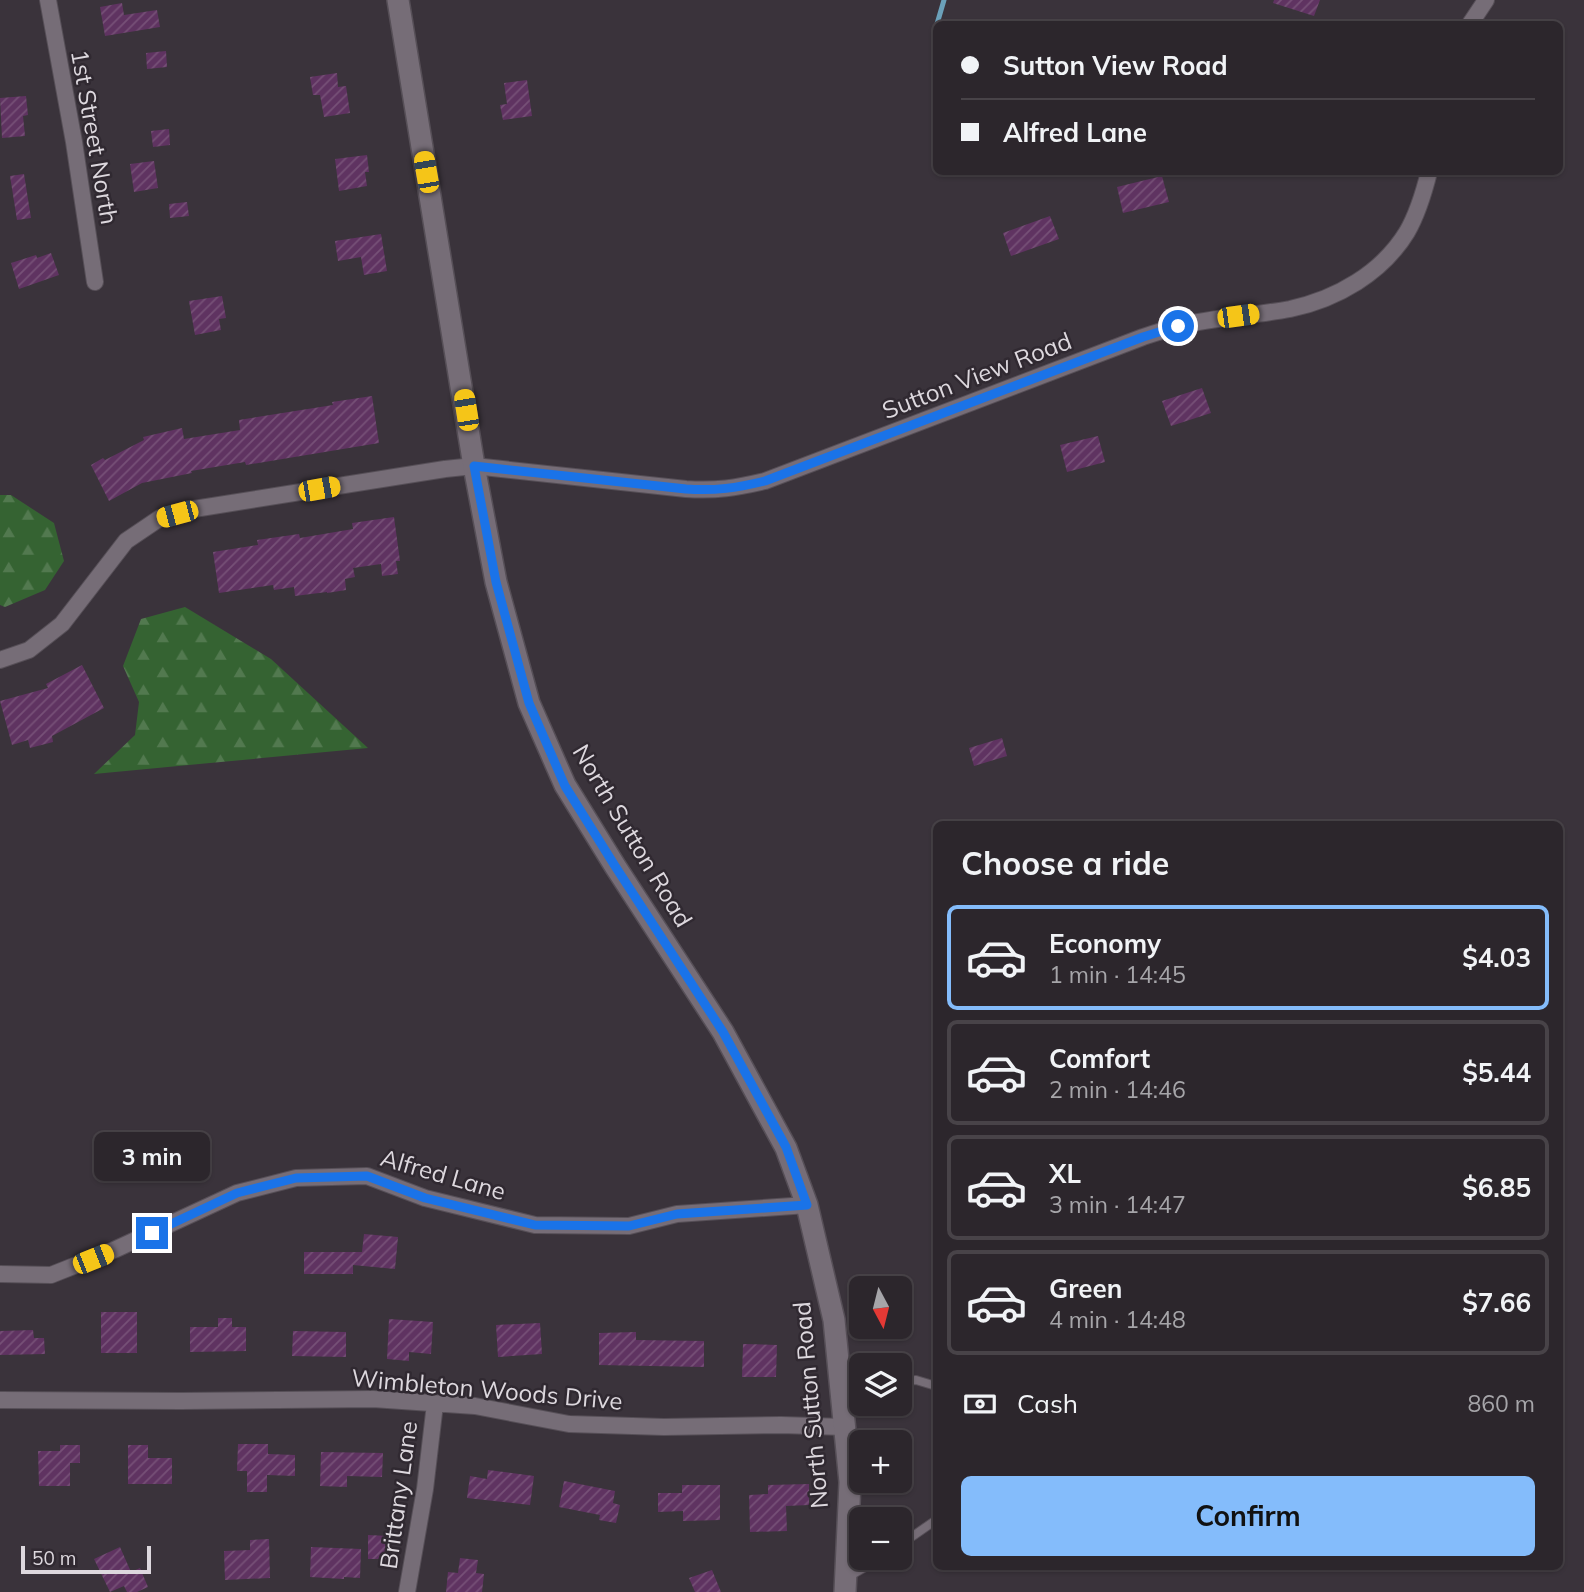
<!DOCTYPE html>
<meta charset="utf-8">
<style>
body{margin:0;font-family:Mulish,sans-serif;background:#342e34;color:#f1f3f6;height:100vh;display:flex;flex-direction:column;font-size:26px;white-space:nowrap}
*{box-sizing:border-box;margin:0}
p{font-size:23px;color:#a6a5a9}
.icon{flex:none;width:38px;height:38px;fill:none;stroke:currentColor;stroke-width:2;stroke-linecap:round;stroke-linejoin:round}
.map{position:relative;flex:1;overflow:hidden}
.drawer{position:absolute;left:933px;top:821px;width:630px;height:749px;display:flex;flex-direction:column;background:#2c262c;border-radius:10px;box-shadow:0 2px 5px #0004,0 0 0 2px #484348}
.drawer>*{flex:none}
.top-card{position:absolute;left:933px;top:21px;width:630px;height:154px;border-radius:10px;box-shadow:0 2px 5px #0004,0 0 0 2px #484348;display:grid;align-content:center;height:154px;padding:0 28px;background:#2c262c}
.needle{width:46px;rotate:173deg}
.buttons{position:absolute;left:849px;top:1276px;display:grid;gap:14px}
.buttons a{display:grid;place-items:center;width:63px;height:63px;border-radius:10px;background:#2c262c;box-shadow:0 2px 5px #0004,0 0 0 2px #484348;font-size:35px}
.scale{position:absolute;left:21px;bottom:18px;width:130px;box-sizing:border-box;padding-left:7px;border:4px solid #ddd8de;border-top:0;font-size:19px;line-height:24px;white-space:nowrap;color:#ddd8de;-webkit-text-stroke:5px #302931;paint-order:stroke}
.end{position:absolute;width:32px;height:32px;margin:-16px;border:9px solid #1a73e8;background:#fff;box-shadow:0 0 0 4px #fff}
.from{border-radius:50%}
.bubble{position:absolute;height:49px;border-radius:10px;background:#2c262c;box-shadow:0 2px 5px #0004,0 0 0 2px #484348;font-size:23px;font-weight:700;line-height:49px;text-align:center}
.car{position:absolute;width:21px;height:42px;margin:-21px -10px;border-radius:9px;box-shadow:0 0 5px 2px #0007;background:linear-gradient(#f5c518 24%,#345 0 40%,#f5c518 0 76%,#345 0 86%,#f5c518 0)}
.top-card b{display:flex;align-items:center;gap:24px;height:66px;font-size:26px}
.top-card b+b{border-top:2px solid #484348}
.top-card i{width:18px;height:18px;background:#f1f3f6}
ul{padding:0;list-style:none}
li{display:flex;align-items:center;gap:21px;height:105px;margin:0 14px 10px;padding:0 14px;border:4px solid #484348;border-radius:10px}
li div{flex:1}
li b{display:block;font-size:26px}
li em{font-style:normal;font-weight:700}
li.current{border-color:#84bcfb}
li>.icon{width:63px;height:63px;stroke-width:1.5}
h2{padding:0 28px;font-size:32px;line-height:84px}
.pay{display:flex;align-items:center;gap:18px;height:77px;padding:0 28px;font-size:26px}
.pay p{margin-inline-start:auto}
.cta{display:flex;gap:14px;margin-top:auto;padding:14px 28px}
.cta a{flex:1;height:80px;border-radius:10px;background:#84bcfb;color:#111;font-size:28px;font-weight:700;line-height:80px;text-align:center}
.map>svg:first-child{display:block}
.forest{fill:url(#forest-firs)}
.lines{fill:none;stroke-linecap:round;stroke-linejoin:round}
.stream{stroke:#6ba1ba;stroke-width:5}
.building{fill:url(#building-hatch)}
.lane-casing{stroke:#564f57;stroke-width:10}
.street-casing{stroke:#564f57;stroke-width:18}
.secondary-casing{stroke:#564f57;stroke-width:24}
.lane{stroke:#766d77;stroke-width:8}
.street{stroke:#766d77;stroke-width:16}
.secondary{stroke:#766d77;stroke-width:21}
.route{stroke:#1a73e8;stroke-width:9}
.labels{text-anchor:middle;stroke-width:5;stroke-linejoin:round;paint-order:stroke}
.street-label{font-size:24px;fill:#ddd8de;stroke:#302931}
</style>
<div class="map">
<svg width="1584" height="1592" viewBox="0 0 1584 1592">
<defs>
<pattern id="forest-firs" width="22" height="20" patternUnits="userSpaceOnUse" patternTransform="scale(1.75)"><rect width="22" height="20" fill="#356332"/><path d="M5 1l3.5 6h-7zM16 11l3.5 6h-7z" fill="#52794f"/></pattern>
<pattern id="building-hatch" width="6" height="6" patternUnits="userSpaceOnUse" patternTransform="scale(1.75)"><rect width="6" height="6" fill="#5f3361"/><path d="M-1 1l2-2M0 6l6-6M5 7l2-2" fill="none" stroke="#765077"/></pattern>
</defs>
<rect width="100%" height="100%" fill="#3a333b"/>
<path class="forest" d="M 0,495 L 11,495 L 54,523 L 64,561 L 45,590 L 5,607 L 0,605 Z
M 185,607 L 271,659 L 368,748 L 94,774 L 135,735 L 139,702 L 123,666 L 141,619 Z"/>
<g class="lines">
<path class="stream" d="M 937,24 L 944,0"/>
</g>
<path class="building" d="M 1274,0 L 1320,0 L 1314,16 L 1273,3 Z
M 122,3 L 124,15 L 157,10 L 160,27 L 105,36 L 100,7 Z
M 166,51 L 167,67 L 147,69 L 146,53 Z
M 337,73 L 338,87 L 346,86 L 350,113 L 324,117 L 320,95 L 313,95 L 310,77 Z
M 527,80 L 532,116 L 503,120 L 500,105 L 507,104 L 504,83 Z
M 26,96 L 28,115 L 23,116 L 25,136 L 2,138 L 0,98 Z
M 169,129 L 170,145 L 153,147 L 151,131 Z
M 367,155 L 369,172 L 365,172 L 367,186 L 339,191 L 335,159 Z
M 154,161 L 158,188 L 134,192 L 130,164 Z
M 24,174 L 31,218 L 17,220 L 10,176 Z
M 1162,176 L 1169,202 L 1123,213 L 1117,187 Z
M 187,202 L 189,216 L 170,218 L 169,204 Z
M 1050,216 L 1059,239 L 1011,256 L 1003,233 Z
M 381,234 L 387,271 L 364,275 L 361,257 L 338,261 L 335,241 Z
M 51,253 L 59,275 L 19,289 L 11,263 L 36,255 L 37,258 Z
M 222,296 L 226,318 L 219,319 L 221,330 L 195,335 L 189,301 Z
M 1202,388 L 1211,413 L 1171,426 L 1162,401 Z
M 372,396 L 379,443 L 246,465 L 245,462 L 191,471 L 192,473 L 142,483 L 109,501 L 91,465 L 103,458 L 105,460 L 144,440 L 143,437 L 182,428 L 184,439 L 240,430 L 239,420 L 333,405 L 332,402 Z
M 1098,436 L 1105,462 L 1067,472 L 1060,445 Z
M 394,517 L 400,561 L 396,561 L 398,574 L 382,576 L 381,564 L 353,568 L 355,577 L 345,579 L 346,590 L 327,593 L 327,592 L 295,596 L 294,587 L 274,590 L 273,585 L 219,593 L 213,552 L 258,545 L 257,540 L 299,534 L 300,538 L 353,529 L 352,523 Z
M 82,665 L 104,708 L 52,736 L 53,742 L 30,748 L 28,740 L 12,745 L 0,701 L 48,688 L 46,684 Z
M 1002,738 L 1007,756 L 974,766 L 969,748 Z
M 364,1234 L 398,1237 L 395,1269 L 353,1265 L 353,1274 L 304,1274 L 304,1252 L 362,1252 Z
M 101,1312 L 137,1312 L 137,1353 L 101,1353 Z
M 218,1318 L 232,1318 L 232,1327 L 246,1327 L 246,1351 L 190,1352 L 190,1327 L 218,1327 Z
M 389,1319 L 433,1322 L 431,1354 L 409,1352 L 409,1361 L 387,1359 Z
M 540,1323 L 542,1354 L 498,1357 L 496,1325 Z
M 33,1330 L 34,1338 L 44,1338 L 45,1354 L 0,1355 L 0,1331 Z
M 293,1331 L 346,1332 L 346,1357 L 292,1356 Z
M 636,1332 L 636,1340 L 704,1341 L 704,1367 L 599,1365 L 599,1333 Z
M 743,1344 L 777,1345 L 776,1377 L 742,1377 Z
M 238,1444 L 268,1444 L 268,1454 L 295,1455 L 295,1476 L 267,1475 L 267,1492 L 247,1492 L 247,1471 L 237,1471 Z
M 60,1445 L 80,1445 L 80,1463 L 70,1463 L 70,1486 L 39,1486 L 38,1451 L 60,1451 Z
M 128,1445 L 148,1445 L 148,1458 L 172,1458 L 172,1484 L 128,1484 Z
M 321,1452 L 383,1453 L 382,1477 L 347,1476 L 347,1487 L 320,1486 Z
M 488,1470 L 534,1476 L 530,1505 L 467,1498 L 470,1476 L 487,1479 Z
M 564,1481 L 615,1491 L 613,1503 L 620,1505 L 616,1523 L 599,1520 L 600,1515 L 559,1507 Z
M 809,1484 L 809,1505 L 786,1506 L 787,1531 L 750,1532 L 749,1495 L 768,1494 L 768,1485 Z
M 682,1485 L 720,1485 L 720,1520 L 683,1521 L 683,1511 L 658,1512 L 658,1493 L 682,1493 Z
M 368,1535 L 388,1536 L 388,1559 L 368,1559 Z
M 269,1539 L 270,1578 L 225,1580 L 224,1551 L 250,1550 L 250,1540 Z
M 120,1547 L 131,1572 L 140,1568 L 148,1587 L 137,1592 L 127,1592 L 124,1586 L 110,1592 L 94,1559 Z
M 311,1547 L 361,1549 L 360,1578 L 344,1577 L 344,1579 L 310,1577 Z
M 460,1558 L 478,1560 L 476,1573 L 484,1574 L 482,1592 L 446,1592 L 448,1572 L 458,1573 Z
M 712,1570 L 721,1592 L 695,1592 L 689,1578 Z"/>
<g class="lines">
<defs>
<path id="lane" d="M 900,1382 L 916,1380 L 936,1386
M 843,1391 L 861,1388
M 900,1545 L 936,1520
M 848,1577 L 881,1558"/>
<path id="street" d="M 48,0 L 74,142 L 95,282
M 1470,24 L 1486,0
M 0,660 L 29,650 L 62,624 L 126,541 L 160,518 L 194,509 L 445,469 L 474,466 L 686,489 C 717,491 735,488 765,481 L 1143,337 C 1155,333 1167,329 1179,326 C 1215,317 1253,316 1290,309 C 1337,299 1382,273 1407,232 C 1418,213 1424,192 1429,172
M 0,1274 L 51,1275 L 114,1250 L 237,1193 L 296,1178 L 367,1176 L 425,1198 L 535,1225 L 629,1226 L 677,1214 L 807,1205
M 0,1400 L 181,1401 L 373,1399 L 475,1406 L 569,1424 L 664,1427 L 781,1425 L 844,1427
M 407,1592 L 425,1489 L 435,1404"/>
<path id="secondary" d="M 398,0 L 474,466 L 496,582 L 529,703 L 565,785 L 615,866 L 723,1032 L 786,1148 L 807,1205 L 834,1320 L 841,1391 L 850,1482 L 845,1592"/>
</defs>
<use href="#lane" class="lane-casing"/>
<use href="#street" class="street-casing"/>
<use href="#secondary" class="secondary-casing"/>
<use href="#lane" class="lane"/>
<use href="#street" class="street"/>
<use href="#secondary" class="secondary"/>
</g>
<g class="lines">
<path class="route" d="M 152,1233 L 237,1193 L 296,1178 L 367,1176 L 425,1198 L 535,1225 L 629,1226 L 677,1214 L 807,1205 L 786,1147 L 723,1032 L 615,866 L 565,786 L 529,703 L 496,582 L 474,466 L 686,489 C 716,491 736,488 765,481 L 1143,337 L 1178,326"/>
</g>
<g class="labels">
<g class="street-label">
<text transform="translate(94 137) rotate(80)" y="8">1st Street North</text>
<text transform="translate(977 376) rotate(-21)" y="8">Sutton View Road</text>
<text transform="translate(632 836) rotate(59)" y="8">North Sutton Road</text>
<text transform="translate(443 1175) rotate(16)" y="8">Alfred Lane</text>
<text transform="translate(487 1390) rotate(5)" y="8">Wimbleton Woods Drive</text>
<text transform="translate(811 1405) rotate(-95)" y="8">North Sutton Road</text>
<text transform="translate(399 1495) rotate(-82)" y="8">Brittany Lane</text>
</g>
</g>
</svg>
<div class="buttons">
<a><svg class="needle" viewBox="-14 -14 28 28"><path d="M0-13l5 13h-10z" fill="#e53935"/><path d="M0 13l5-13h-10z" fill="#a6a5a9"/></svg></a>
<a><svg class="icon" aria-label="layers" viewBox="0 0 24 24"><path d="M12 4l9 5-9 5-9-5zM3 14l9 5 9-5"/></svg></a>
<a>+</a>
<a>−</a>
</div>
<div class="scale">50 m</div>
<i class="end from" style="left:1178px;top:326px"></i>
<i class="end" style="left:152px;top:1233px"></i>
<div class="bubble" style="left:94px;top:1132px;width:116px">3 min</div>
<i class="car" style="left:426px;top:172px;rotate:350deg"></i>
<i class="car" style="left:1238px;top:316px;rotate:82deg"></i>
<i class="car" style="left:466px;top:410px;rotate:351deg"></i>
<i class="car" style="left:319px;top:489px;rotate:80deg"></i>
<i class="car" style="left:177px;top:514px;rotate:255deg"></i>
<i class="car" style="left:93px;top:1259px;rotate:68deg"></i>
<div class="top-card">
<b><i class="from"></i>Sutton View Road</b>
<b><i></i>Alfred Lane</b>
</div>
<section class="drawer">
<h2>Choose a ride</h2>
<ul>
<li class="current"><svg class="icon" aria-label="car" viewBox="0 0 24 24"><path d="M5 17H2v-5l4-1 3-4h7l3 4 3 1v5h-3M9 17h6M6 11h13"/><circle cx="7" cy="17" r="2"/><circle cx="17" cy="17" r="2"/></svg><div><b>Economy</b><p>1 min · 14:45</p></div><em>$4.03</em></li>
<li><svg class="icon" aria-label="car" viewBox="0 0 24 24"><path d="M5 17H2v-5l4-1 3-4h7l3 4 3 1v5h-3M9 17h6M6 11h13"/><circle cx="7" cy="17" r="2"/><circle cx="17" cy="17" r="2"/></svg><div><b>Comfort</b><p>2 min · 14:46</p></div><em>$5.44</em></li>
<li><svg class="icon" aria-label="car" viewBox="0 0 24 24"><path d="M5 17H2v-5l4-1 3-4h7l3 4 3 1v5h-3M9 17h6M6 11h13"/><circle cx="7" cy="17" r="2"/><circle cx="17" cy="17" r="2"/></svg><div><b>XL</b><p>3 min · 14:47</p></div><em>$6.85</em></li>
<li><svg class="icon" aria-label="car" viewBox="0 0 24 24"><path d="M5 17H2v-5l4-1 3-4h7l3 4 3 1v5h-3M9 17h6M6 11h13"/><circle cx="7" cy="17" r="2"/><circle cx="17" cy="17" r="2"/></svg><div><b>Green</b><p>4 min · 14:48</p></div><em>$7.66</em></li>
</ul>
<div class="pay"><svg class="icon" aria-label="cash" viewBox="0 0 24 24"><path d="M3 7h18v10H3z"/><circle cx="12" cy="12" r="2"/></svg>Cash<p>860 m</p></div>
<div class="cta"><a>Confirm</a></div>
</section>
</div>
